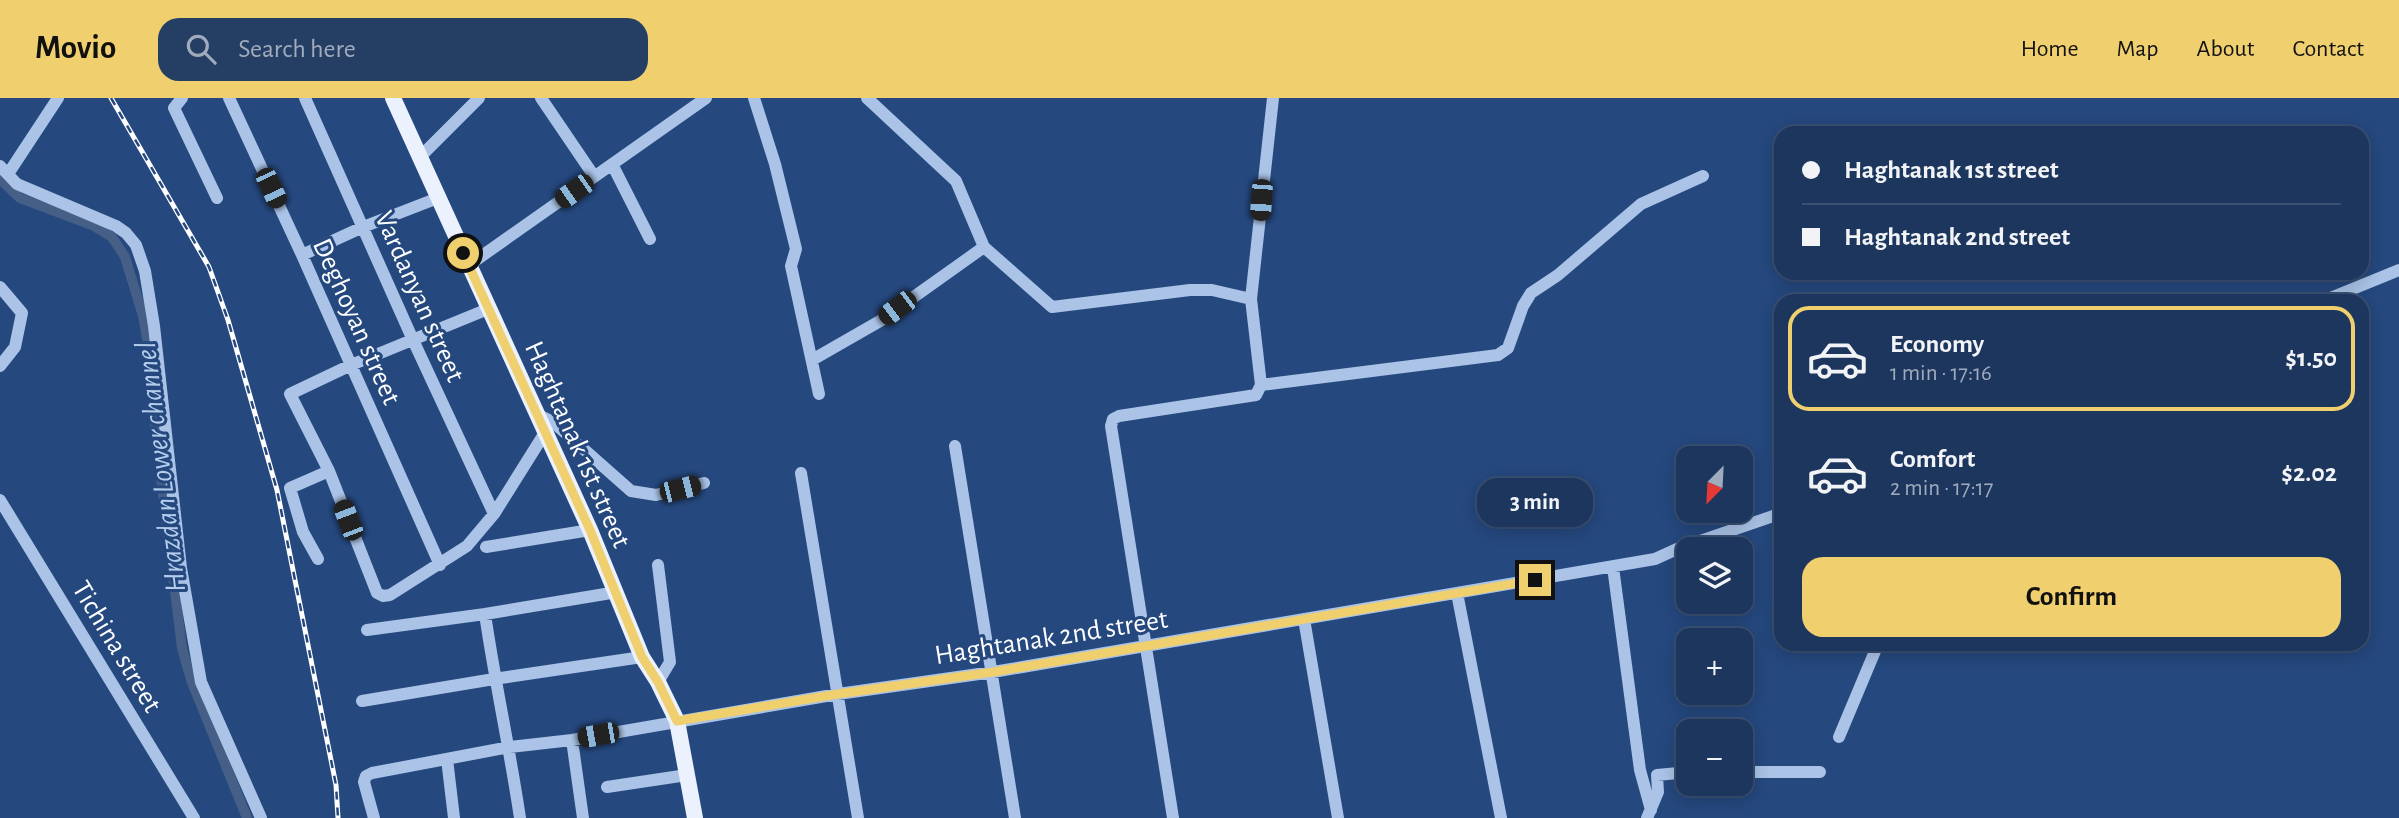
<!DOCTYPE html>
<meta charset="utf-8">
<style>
body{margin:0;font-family:"Alegreya Sans",sans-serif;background:#253e64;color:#f1f3f6;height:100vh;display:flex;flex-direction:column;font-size:26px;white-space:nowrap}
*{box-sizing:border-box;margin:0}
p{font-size:23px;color:#a0abbc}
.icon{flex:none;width:38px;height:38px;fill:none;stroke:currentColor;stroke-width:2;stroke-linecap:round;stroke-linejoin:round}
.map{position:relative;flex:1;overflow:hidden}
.panel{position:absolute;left:1774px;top:196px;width:595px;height:357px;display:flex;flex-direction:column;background:#1c365e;border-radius:21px;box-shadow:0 4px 18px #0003,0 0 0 2px #3a5073}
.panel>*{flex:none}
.hud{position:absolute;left:1774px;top:28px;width:595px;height:154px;border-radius:21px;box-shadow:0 4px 18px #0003,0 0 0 2px #3a5073;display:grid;align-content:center;height:154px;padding:0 28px;background:#1c365e}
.needle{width:46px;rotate:204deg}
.fabs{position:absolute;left:1676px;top:348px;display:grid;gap:14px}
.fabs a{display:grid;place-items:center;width:77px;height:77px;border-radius:14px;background:#1c365e;box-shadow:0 4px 18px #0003,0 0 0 2px #3a5073;font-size:35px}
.end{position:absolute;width:32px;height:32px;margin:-16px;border:9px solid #efcf6e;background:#111;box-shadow:0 0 0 4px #111}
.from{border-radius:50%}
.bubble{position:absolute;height:49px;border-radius:21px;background:#1c365e;box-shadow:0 4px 18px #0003,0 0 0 2px #3a5073;font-size:23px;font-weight:600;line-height:49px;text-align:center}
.car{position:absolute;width:21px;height:42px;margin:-21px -10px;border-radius:9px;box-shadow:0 0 5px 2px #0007;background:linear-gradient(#222 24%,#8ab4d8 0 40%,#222 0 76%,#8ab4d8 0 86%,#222 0)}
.hud b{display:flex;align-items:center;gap:24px;height:66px;font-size:26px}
.hud b+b{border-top:2px solid #3a5073}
.hud i{width:18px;height:18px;background:#f1f3f6}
ul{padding:12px 0 0;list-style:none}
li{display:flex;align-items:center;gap:21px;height:105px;margin:0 14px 10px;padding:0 14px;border:4px solid transparent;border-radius:21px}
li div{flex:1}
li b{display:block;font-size:26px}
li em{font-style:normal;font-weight:600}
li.current{border-color:#efcf6e}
li>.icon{width:63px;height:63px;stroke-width:1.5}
.primary-button{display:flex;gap:14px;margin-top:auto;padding:14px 28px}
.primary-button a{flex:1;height:80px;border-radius:21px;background:#efcf6e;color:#111;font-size:28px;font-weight:600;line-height:80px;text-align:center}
header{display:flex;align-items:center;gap:42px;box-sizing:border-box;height:98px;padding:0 35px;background:#efcf6e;color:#111}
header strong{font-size:33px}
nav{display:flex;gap:38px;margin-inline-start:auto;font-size:24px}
.search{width:490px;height:63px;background:#253e64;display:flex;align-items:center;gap:18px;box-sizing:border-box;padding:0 24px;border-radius:21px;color:#a0abbc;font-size:26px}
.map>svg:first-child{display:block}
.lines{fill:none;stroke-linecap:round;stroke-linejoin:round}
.canal{stroke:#455f86;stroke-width:10}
.minor{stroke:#aac3e6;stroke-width:12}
.major{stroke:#ebf1fd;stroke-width:16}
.rail-casing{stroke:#fff;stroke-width:5}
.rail{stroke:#25487e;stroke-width:2.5;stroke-dasharray:8;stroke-linecap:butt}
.route{stroke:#efcf6e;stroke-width:9}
.labels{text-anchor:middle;stroke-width:6;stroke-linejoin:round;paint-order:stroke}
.street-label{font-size:28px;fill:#fff;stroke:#25487e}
.water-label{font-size:30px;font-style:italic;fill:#b5cded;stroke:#25487e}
</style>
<header>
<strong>Movio</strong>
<div class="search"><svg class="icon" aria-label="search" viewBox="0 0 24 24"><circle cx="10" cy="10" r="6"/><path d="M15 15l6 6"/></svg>Search here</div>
<nav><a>Home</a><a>Map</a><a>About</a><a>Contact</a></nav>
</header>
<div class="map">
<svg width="2399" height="720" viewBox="0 0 2399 720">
<rect width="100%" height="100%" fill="#25487e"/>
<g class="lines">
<path class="canal" d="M 0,81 L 20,100 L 92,127 L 112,139 L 125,159 L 143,218 L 148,246 L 156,340 L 182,550 L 191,582 L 247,720"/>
<path class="minor" d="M 182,0 L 174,10 L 217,100
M 229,0 L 302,157 L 440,467
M 305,0 L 413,242 L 494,416
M 541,0 L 594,78
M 754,0 L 775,66 L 796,151 L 791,168 L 819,296
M 867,0 L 956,83 L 984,149 L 1052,209 L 1190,192 L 1212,192 L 1251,201
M 420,59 L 479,0
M 612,66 L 650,141
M 0,68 L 17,86 L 116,128 L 126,135 L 136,147 L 145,173 L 154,228 L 181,470 L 201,584 L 261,720
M 8,76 L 58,0
M 302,157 L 363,129 L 438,100
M 469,167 L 706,0
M 0,189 L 22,215 L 15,249 L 0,268
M 2323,203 L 2399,172
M 488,211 L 351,267 L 290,296 L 329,373 L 377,495 L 383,498 L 390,497 L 467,448 L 494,416 L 546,333
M 812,262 L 880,223 L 984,149
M 1261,287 L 1498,257 L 1508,250 L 1523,208 L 1531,195 L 1558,177 L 1641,106 L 1703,78
M 538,317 L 553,324 L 631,393 L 656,397 L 704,385
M 955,348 L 1015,720
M 801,375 L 858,720
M 0,402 L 194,720
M 486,449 L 590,432
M 318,461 L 303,434 L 290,390 L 329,373
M 1613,469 L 1640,672 L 1651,712
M 1457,495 L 1501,720
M 485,516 C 495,585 510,652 520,720
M 1304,521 L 1338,720
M 367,532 L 485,516 L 617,494
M 658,584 L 670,564 L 658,467
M 362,603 L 494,581 L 642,559
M 1839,639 L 1878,546
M 572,642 L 583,720
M 447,661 L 454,720
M 1741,674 L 1820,674
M 607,689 L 687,677
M 374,720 L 364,684 L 366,678 L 372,675 L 510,649 L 572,642 L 838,596 L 993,574 L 1655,461 L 1677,451 L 1782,415
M 1173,720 L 1111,328 L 1113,321 L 1119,318 L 1256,297 L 1261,287 L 1251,201 L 1273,0
M 1647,720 L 1658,694 L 1657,677 L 1689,674"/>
<path class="major" d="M 393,0 L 590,432 L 642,559 L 658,584 L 677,623 L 695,720"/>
<defs>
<path id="rail" d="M 111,0 L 209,169 L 228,222 L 277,392 L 336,687 L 338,720"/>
</defs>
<use href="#rail" class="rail-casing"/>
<use href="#rail" class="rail"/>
</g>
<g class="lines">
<path class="route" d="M 463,155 L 590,432 L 642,559 L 658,584 L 677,623 L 838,596 L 993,574 L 1535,482"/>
</g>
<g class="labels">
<g class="street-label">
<text transform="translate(421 198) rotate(66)" y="10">Vardanyan street</text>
<text transform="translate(358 223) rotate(66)" y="10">Deghoyan street</text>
<text transform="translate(579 346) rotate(66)" y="10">Haghtanak 1st street</text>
<text transform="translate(1051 538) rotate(-9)" y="10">Haghtanak 2nd street</text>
<text transform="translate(118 548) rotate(59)" y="10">Tichina street</text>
</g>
<g class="water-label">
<text transform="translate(160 369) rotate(-97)" y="10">Hrazdan Lower channel</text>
</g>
</g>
</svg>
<div class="fabs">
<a><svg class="needle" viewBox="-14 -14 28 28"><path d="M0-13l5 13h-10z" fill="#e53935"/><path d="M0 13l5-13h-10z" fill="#a0abbc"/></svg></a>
<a><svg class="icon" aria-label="layers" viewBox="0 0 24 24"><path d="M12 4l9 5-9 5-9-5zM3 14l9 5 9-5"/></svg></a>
<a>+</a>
<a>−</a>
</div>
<i class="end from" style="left:463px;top:155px"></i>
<i class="end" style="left:1535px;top:482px"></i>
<div class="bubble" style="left:1477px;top:380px;width:116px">3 min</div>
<i class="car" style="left:271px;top:90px;rotate:155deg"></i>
<i class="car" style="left:574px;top:93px;rotate:235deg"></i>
<i class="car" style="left:1261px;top:102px;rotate:184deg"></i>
<i class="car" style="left:897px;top:210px;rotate:233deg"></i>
<i class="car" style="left:680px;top:391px;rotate:76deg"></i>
<i class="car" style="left:348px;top:422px;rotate:339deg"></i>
<i class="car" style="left:598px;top:637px;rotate:260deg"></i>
<div class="hud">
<b><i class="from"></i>Haghtanak 1st street</b>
<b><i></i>Haghtanak 2nd street</b>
</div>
<section class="panel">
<ul>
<li class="current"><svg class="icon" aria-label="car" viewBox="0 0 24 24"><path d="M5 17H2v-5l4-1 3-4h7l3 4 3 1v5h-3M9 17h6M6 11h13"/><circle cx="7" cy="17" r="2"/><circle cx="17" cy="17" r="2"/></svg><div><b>Economy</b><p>1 min · 17:16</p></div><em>$1.50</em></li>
<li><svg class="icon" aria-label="car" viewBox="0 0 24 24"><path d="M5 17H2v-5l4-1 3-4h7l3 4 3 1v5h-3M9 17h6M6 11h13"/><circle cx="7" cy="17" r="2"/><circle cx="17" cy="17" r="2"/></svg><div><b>Comfort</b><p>2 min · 17:17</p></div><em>$2.02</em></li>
</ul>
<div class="primary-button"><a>Confirm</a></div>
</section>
</div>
